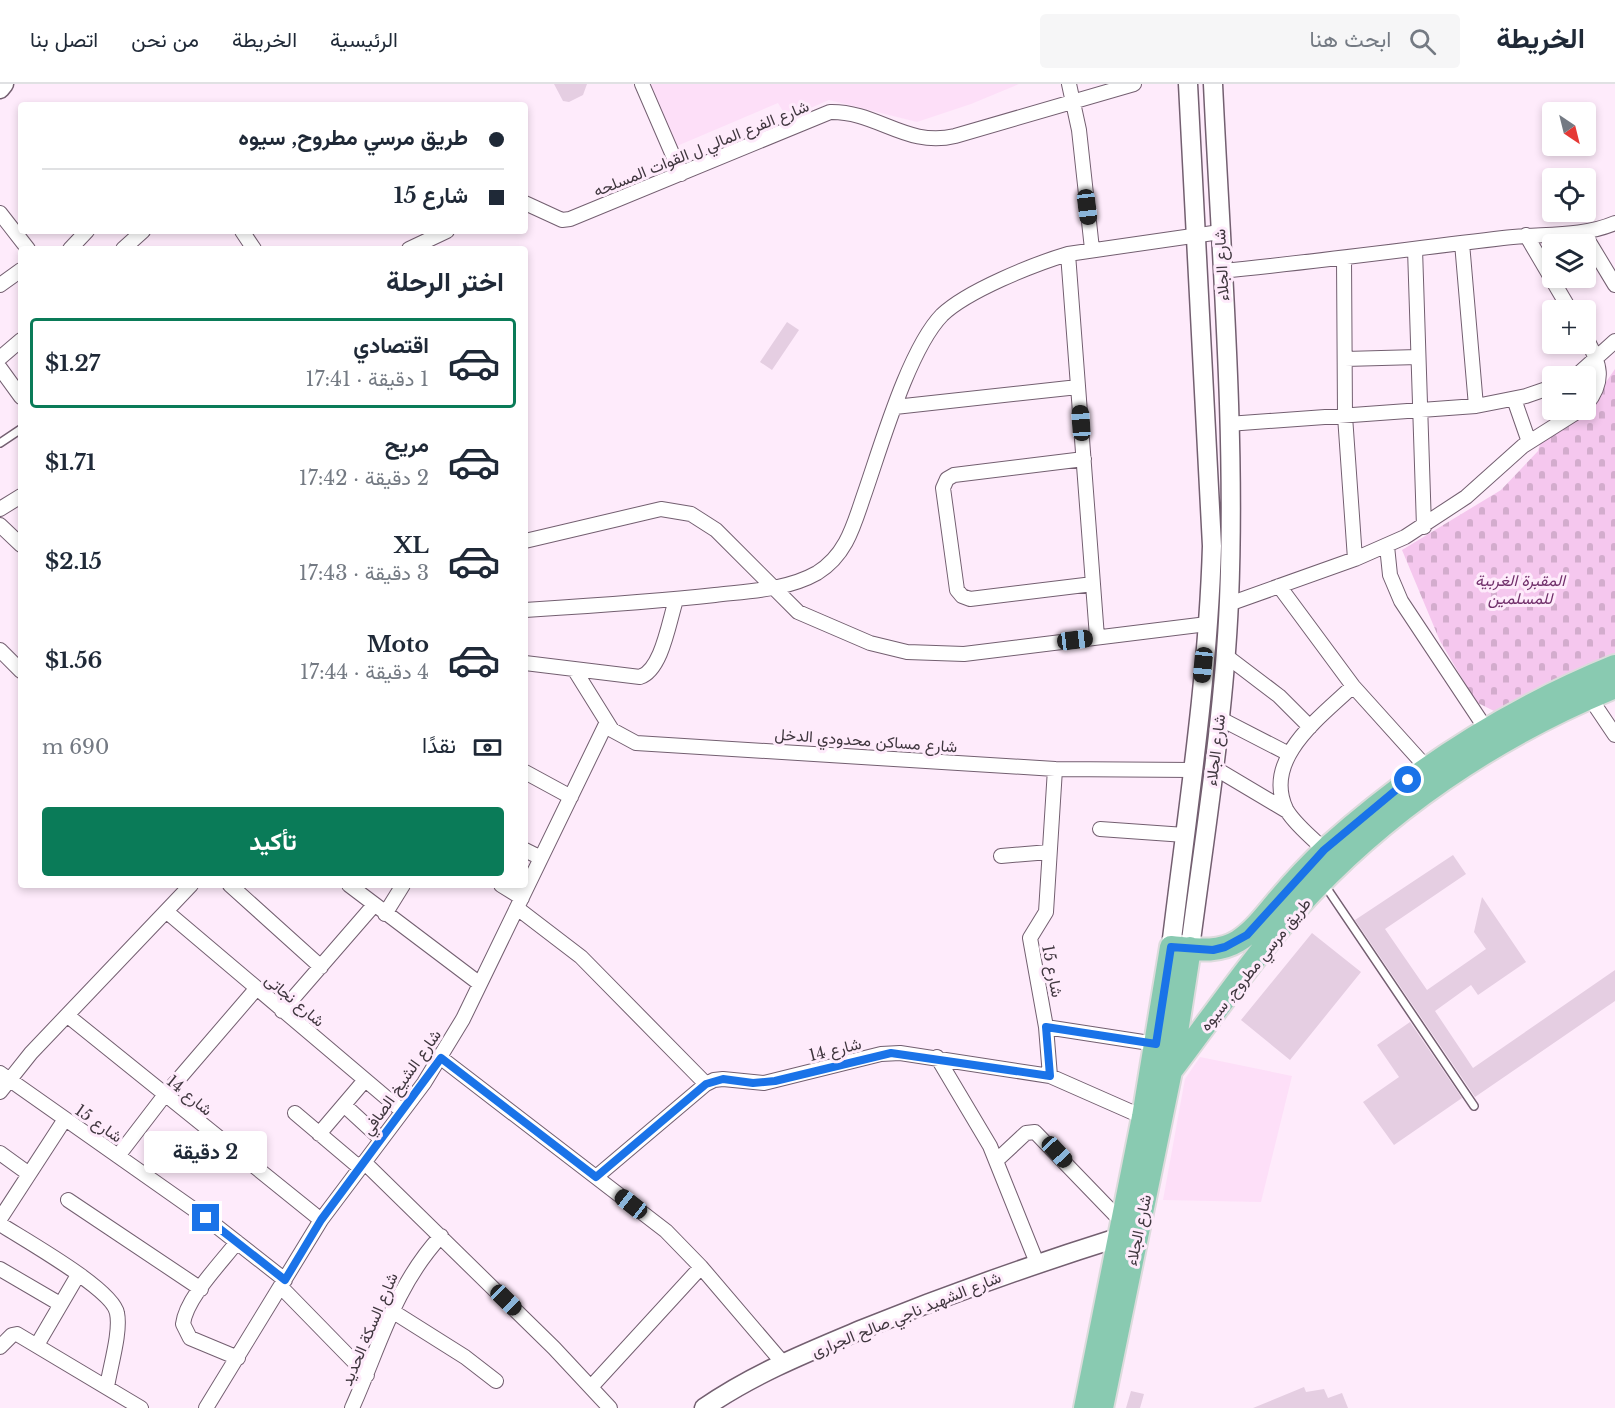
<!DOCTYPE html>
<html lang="ar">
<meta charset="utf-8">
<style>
body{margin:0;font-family:"Libre Baskerville",Vazirmatn,serif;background:#f6f6f7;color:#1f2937;direction:rtl;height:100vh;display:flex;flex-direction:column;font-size:22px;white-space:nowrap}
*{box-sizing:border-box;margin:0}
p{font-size:20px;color:#747a83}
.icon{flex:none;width:33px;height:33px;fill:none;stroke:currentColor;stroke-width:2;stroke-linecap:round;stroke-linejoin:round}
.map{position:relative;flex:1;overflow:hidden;direction:ltr}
.panel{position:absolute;left:18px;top:162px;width:510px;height:642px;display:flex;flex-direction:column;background:#fff;border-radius:6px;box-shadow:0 3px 9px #0003;direction:rtl}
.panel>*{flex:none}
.hud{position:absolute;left:18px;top:18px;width:510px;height:132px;border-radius:6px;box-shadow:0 3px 9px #0003;direction:rtl;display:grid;align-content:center;height:132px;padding:0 24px;background:#fff}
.needle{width:39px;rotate:145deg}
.fabs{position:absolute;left:1542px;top:18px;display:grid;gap:12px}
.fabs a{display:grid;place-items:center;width:54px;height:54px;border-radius:6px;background:#fff;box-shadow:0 3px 9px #0003;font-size:30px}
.end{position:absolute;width:27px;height:27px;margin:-14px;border:8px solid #1a73e8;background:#fff;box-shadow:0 0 0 3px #fff}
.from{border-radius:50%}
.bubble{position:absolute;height:42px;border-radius:6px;background:#fff;box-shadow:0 3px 9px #0003;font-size:20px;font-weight:700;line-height:42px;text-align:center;direction:rtl}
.car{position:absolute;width:18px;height:36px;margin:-18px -9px;border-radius:8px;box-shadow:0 0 4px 2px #0007;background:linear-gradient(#222 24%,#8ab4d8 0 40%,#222 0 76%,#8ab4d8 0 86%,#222 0)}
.hud b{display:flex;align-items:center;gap:21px;height:57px;font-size:22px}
.hud b+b{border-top:2px solid #e0e1e3}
.hud i{width:15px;height:15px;background:#1f2937}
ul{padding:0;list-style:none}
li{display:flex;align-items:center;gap:18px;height:90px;margin:0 12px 9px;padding:0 12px;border:3px solid transparent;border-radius:6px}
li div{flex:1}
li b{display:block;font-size:22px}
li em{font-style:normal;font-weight:700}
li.selected{border-color:#0a7b58}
li>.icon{width:54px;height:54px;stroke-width:1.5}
h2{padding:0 24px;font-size:27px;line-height:72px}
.pay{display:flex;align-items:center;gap:15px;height:66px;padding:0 24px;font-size:22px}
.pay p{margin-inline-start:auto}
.action{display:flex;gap:12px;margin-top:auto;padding:12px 24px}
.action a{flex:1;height:69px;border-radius:6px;background:#0a7b58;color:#fff;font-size:24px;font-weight:700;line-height:69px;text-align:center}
header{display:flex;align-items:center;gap:36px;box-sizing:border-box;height:84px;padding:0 30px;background:#fff;border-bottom:2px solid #e0e1e3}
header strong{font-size:28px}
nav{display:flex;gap:33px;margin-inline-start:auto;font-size:21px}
.search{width:420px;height:54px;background:#f6f6f7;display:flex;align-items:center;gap:15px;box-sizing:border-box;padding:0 21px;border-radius:6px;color:#747a83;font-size:22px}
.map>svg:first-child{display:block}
.built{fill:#fddff8}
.cemetery{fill:url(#cemetery-stones)}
.building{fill:#e5cee2}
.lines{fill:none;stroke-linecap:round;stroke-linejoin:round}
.service-casing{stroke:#735f70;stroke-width:10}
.minor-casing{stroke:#735f70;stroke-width:16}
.tertiary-casing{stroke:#735f70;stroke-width:21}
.primary-casing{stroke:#dcdbdc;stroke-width:26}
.service{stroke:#fff;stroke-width:7}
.minor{stroke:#fff;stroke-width:14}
.tertiary{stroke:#fff;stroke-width:18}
.primary{stroke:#89cab1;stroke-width:22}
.route{stroke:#1a73e8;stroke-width:8}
.labels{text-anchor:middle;stroke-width:6;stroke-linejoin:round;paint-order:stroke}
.street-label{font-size:16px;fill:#3f363e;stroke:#feebfb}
.park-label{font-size:16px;font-style:italic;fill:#71306b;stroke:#feebfb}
</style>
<header>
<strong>الخريطة</strong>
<div class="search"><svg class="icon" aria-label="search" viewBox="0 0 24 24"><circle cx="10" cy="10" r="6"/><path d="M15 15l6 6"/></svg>ابحث هنا</div>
<nav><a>الرئيسية</a><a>الخريطة</a><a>من نحن</a><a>اتصل بنا</a></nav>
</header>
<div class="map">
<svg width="1615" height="1324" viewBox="0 0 1615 1324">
<defs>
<pattern id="cemetery-stones" width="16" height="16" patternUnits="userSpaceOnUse" patternTransform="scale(1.5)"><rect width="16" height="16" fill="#f5c7ee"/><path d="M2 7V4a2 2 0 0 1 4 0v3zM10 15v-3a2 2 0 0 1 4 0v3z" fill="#d3accd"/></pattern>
</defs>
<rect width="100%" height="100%" fill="#feebfb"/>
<path class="built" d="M 649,0 L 1019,0 L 971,20 L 917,38 L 829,16 L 787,34 L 778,19 L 677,62 Z
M 1200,973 L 1292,992 L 1261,1118 L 1163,1116 L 1185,995 Z"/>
<path class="cemetery" d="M 1615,285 L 1615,569 L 1544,600 L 1494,627 L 1476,618 L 1440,557 L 1402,466 L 1501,406 L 1538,367 L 1541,356 L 1593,317 Z"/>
<path class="building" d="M 554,0 L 587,0 L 583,11 L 569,18 L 563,17 Z
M 787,238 L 799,246 L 772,286 L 760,278 Z
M 1453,771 L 1466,790 L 1385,845 L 1427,906 L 1486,865 L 1474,848 L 1482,813 L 1526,878 L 1478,911 L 1471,901 L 1435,927 L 1473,984 L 1615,886 L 1615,917 L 1475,1013 L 1355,836 Z
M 1312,849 L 1361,888 L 1290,976 L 1241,936 Z
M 1410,938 L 1462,1014 L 1394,1061 L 1363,1018 L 1399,993 L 1377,961 Z
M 1304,1303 L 1306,1308 L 1324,1305 L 1328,1314 L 1342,1309 L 1348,1324 L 1253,1324 Z
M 1131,1307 L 1144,1310 L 1140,1324 L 1126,1324 Z"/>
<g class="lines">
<defs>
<path id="service" d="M 0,359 L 21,345
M 1324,800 L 1474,1022"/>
<path id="minor" d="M 642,0 L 681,90
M 1069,0 L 1079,46 L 1092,165
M 525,119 L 562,136 L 570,135 L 830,28 C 877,27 907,64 955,52 L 1134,0
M 0,129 L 28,165
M 242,147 L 254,165
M 1583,148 L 1615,201
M 1526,151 L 1570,226
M 1462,159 L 1476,322
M 70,165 L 87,147
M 123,165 L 143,147
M 409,165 L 447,147
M 1415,165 L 1424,443
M 1068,170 L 1097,553
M 1344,175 L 1345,332 L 1355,475
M 1222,187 C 1316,178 1409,165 1503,154 C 1540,149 1580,154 1615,139
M 0,201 L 21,186
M 1586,254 C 1600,279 1606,297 1586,321
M 0,274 L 21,256
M 1345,275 L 1418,273
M 0,284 L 21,313
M 1576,292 L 1615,257
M 1514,315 L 1529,358
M 895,323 L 1078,303
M 1228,340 L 1476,322 L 1526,312 L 1552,303
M 1084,375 L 954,391 L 947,395 L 943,404 L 957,506 L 962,512 L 970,515 L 1093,500
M 0,425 L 21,412
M 0,441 L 21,461
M 525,457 L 661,425 L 691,430 L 716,446 L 798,528 L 870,559 L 907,568 L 964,570 L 1207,540
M 1387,462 L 1390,491 L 1401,517 L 1486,645
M 1279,502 L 1353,602 L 1426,683
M 1229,520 L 1355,475 L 1405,453 L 1466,413 L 1523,362 L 1580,326
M 525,526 C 588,522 652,518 715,511 C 749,507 787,506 817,489 C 845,472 853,444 863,414 C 880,366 908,266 942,231 C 967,207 1034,180 1068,170 L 1220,148
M 0,566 L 21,587
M 1225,571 L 1279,612 L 1310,643
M 525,579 L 640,593 C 662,586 669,537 676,516
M 574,585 L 612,646 L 636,659 L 1055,685 L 1193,686
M 1586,608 L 1615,651
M 1219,634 L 1289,670
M 1213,683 L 1287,727
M 525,688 L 571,713
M 1100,745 L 1185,751
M 525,766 L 541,774
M 1324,766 C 1313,754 1294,740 1286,725 C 1262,674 1322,632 1353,602
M 1001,772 L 1049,768
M 230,801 L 321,883
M 349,801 L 480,900
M 501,801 L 522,814
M 517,824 L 581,873 L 706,1000
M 167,828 L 402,1027
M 385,830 L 403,801
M 282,927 L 374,821
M 68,932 L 321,1136
M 1046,943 L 1156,960
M 937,973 L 990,1062 L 1037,1179
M 441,974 L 666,1147 L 701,1183 L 783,1279
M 0,989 L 206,1134 L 285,1196
M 1050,992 L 1046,943 L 1030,854 L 1046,828 L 1055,685
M 0,1008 L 31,969 L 191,801
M 344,1021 L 381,1055
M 295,1029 L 360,1084
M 319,1050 L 365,996
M 0,1069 L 29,1090
M 118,1072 L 164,1012 L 256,905
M 997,1076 L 1026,1049 L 1035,1048 L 1121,1137
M 364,1078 L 554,1264 L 610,1324
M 596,1093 L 706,1000 L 714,996 L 723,995 L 764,999 L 881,970 L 900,969 L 1050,992 L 1143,1033
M 68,1116 L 201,1205
M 0,1135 L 65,1035
M 0,1140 C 23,1155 113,1205 117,1229 C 121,1248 110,1283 107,1303
M 237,1158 C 221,1179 186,1214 183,1240 L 190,1254 L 238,1274
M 0,1185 L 60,1220
M 281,1203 L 367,1291
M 392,1227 L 465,1273 L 496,1297
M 37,1261 L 78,1191
M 0,1263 L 12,1251 L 17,1250 L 141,1324
M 591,1303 L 701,1183
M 206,1324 L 321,1136 L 424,999 L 463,935 L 606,640
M 352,1324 C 380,1262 394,1203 441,1152"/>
<path id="tertiary" d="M 0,5 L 4,0
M 1171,863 C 1187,730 1208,596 1212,462 L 1188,0
M 1190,864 C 1205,749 1224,633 1229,517 C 1236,345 1221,172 1213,0
M 704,1324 C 753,1290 808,1268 863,1245 C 947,1211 1031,1181 1117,1154"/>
<path id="primary" d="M 1171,987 C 1212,933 1251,876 1296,825 C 1383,728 1495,652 1615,603
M 1085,1324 L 1143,1033 L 1171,863 C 1194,865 1217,870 1238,857 C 1254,847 1266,830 1279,815 C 1294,797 1311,779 1329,762 C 1414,686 1509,625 1615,582
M 1102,1324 L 1171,987 L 1190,864"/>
</defs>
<use href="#service" class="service-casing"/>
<use href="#minor" class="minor-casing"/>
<use href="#tertiary" class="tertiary-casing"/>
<use href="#primary" class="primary-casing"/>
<use href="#service" class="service"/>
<use href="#minor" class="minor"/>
<use href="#tertiary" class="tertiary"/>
<use href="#primary" class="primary"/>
</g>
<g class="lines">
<path class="route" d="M 206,1134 L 285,1196 L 321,1136 L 441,974 L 596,1093 L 706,1000 L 723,995 L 753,999 L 775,997 L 891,969 L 1050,992 L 1046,943 L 1156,960 L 1171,863 L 1213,866 L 1225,863 L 1247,851 L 1324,766 L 1408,696"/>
</g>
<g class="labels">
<g class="street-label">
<text transform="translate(701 64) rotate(-22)" y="6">شارع الفرع المالي ل القوات المسلحه</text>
<text transform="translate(1221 181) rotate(-93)" y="6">شارع الجلاء</text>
<text transform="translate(866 656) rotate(4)" y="6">شارع مساكن محدودي الدخل</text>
<text transform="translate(1215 666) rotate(-83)" y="6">شارع الجلاء</text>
<text transform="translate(1255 880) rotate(-51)" y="6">طريق مرسي مطروح, سيوه</text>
<text transform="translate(1053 887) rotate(79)" y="6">شارع 15</text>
<text transform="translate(295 916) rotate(40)" y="6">شارع نجاتى</text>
<text transform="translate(835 965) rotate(-14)" y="6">شارع 14</text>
<text transform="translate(401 998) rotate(-55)" y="6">شارع الشيخ الصافي</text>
<text transform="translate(190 1011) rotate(39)" y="6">شارع 14</text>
<text transform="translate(99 1039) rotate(35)" y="6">شارع 15</text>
<text transform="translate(1138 1146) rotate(-78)" y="6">شارع الجلاء</text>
<text transform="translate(906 1230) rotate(-22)" y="6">شارع الشهيد ناجي صالح الجرارى</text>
<text transform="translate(369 1245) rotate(-67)" y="6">شارع السكة الحديد</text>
</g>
<g class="park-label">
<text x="1520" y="502">المقبرة الغربية<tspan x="1520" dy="18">للمسلمين</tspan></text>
</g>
</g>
</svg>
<div class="fabs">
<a><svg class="needle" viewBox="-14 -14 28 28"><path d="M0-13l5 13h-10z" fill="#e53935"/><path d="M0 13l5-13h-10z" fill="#747a83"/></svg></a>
<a><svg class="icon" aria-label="locate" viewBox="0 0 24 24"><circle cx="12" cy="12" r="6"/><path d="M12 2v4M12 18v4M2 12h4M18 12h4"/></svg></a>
<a><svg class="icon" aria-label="layers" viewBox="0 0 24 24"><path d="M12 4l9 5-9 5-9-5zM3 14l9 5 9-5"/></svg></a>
<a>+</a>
<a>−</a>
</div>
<i class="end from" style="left:1408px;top:696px"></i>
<i class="end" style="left:206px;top:1134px"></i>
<div class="bubble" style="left:144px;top:1047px;width:123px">2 دقيقة</div>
<i class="car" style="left:1087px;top:123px;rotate:173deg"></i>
<i class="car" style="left:1081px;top:339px;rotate:356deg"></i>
<i class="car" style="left:1075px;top:556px;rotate:83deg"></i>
<i class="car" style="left:1203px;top:581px;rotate:186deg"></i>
<i class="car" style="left:1057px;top:1068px;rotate:137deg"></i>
<i class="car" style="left:631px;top:1120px;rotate:308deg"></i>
<i class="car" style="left:506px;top:1216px;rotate:134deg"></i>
<div class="hud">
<b><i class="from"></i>طريق مرسي مطروح, سيوه</b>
<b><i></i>شارع 15</b>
</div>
<section class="panel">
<h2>اختر الرحلة</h2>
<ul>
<li class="selected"><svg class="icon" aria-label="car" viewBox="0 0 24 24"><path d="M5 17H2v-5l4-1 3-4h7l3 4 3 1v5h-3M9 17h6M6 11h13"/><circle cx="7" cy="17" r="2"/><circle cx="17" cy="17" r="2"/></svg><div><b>اقتصادي</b><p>1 دقيقة · 17:41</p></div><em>$1.27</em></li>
<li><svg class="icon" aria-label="car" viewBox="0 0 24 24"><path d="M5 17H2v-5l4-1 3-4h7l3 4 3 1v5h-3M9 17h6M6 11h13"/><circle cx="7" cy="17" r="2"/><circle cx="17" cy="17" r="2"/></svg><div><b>مريح</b><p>2 دقيقة · 17:42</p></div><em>$1.71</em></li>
<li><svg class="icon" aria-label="car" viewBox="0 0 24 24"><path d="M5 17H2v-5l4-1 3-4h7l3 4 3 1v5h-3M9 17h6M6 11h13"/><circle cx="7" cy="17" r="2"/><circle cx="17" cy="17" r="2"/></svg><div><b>XL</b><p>3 دقيقة · 17:43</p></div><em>$2.15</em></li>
<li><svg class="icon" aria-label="car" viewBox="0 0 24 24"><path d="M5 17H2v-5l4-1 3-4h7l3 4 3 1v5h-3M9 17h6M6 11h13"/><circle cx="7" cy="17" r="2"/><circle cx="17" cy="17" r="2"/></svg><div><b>Moto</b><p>4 دقيقة · 17:44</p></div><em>$1.56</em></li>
</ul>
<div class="pay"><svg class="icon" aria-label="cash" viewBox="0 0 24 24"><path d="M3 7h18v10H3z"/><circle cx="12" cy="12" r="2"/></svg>نقدًا<p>690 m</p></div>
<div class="action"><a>تأكيد</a></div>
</section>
</div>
